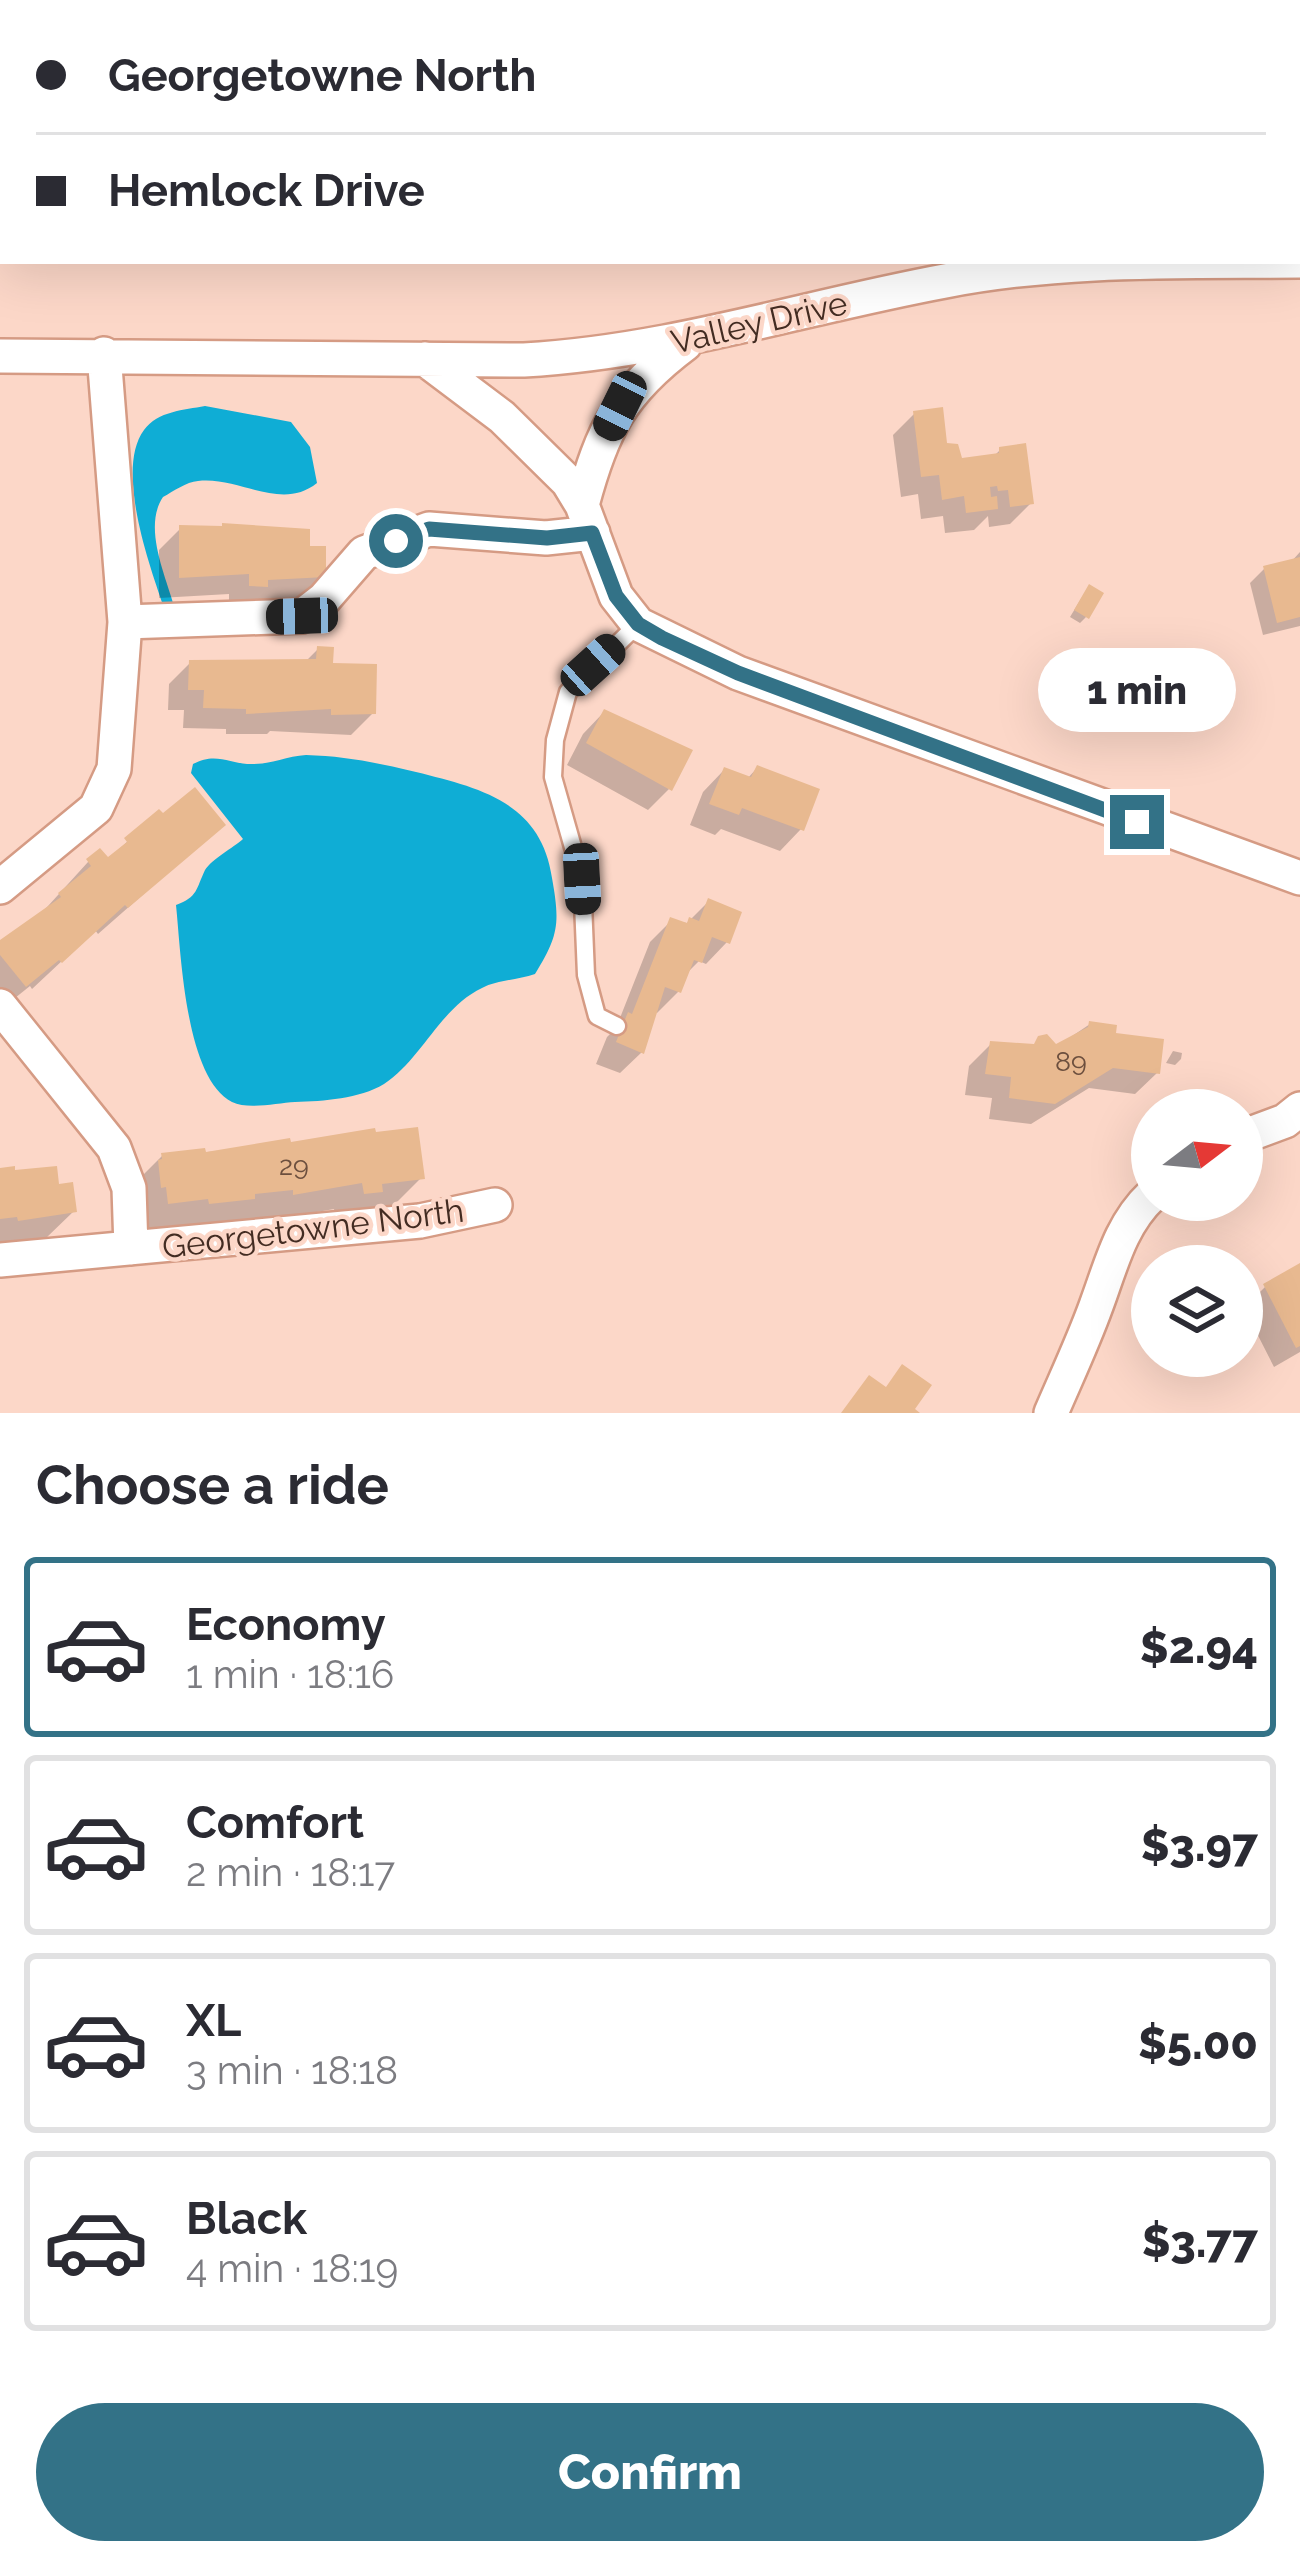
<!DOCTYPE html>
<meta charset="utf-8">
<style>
body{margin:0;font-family:Raleway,sans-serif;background:#f2f2f3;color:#2b2b33;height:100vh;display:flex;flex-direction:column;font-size:45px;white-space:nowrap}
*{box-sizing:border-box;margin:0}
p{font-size:39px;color:#7c7c81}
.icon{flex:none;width:66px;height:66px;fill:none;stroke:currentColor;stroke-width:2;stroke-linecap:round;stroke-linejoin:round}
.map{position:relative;height:1413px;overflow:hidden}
.sheet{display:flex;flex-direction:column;background:#fff;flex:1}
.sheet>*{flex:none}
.banner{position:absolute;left:0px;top:0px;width:1302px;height:264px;box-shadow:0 12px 48px #0002;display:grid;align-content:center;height:264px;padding:0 36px;background:#fff}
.needle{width:78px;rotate:74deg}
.tools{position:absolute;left:1131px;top:1089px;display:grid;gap:24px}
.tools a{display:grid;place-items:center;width:132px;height:132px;border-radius:50%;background:#fff;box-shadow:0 12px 48px #0002;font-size:60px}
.end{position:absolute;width:54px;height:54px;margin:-27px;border:15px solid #337287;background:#fff;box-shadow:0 0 0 6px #fff}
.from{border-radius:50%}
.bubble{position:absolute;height:84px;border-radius:42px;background:#fff;box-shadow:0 12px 48px #0002;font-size:39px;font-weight:800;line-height:84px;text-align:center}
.car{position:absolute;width:36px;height:72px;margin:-36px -18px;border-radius:15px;box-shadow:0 0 9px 3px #0007;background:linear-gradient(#222 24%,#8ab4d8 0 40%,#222 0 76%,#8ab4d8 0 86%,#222 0)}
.banner b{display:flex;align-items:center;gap:42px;height:114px;font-size:45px}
.banner b+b{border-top:3px solid #e1e1e2}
.banner i{width:30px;height:30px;background:#2b2b33}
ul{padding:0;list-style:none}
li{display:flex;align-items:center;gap:36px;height:180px;margin:0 24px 18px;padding:0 12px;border:6px solid #e1e1e2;border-radius:12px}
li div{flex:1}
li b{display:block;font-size:45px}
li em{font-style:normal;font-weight:800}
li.selected{border-color:#337287}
li>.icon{width:108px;height:108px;stroke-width:1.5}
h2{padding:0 36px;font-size:54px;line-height:144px}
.primary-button{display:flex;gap:24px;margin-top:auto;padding:24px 36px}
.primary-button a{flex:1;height:138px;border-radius:72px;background:#337287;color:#fff;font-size:48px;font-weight:800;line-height:138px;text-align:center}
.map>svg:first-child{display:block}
.water{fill:#0fadd5}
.shadow{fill:#0003}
.building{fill:#e8b990}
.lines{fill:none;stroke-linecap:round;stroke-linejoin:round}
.service-casing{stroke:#d59b84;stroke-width:21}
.minor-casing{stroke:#d59b84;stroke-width:38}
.service{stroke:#fff;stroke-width:16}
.minor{stroke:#fff;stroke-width:33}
.route{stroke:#337287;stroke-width:15}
.labels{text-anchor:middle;stroke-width:9;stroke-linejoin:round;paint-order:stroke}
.number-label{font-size:27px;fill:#6c4f3e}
.street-label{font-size:33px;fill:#432c22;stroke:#fcd7c8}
</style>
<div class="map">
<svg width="1300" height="1413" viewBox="0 0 1300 1413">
<rect width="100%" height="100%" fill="#fcd7c8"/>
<path class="water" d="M 205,406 L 291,422 L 310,447 L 317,483 C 281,512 239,476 198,481 C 186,482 174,491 163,497 C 143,527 165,574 174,606 L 163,605 C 149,564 115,469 144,430 C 158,411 184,410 205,406 Z
M 306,755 C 345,756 378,763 416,772 C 480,788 541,802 552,878 C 560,923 559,935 535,974 C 518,980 497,980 482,988 C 440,1008 422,1059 384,1084 C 359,1099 324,1101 295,1102 C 277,1103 248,1110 232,1102 C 185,1078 181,953 176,905 C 198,897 196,889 205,870 C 212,859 233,848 243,839 L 191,773 L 193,764 C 217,751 230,765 254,764 C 271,764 288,756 306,755 Z"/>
<path class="shadow" d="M 0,0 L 52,3 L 3,3 L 0,117 Z
M 914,414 L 960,461 L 993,457 L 1000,450 L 1031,503 L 1010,524 L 989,527 L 988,516 L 974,530 L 945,533 L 943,516 L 921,519 L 918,494 L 901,497 L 893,435 Z
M 181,528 L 307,549 L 323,576 L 301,597 L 250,600 L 243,607 L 229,607 L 229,594 L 159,598 L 159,550 Z
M 1300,552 L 1300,626 L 1263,635 L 1250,583 L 1264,569 L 1290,563 Z
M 1084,594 L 1086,617 L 1080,623 L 1070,617 Z
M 318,649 L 373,713 L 351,735 L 270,731 L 267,734 L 226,734 L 226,729 L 183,728 L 184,710 L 168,710 L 169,684 L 190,663 L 305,662 Z
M 604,712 L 669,789 L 648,810 L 567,765 L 583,734 Z
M 757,768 L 801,829 L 780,851 L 721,829 L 715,835 L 690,825 L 703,792 L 724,770 L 747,779 Z
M 159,813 L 222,825 L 98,934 L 95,930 L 32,989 L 30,986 L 0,1010 L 0,944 L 38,917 L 88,862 L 100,852 L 107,860 Z
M 708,902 L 727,942 L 706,964 L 699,961 L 685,975 L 679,991 L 657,1013 L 653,1011 L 642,1052 L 620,1073 L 596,1064 L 607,1037 L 616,1028 L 650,942 L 671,921 L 687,923 Z
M 1090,1024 L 1112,1035 L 1157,1073 L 1135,1094 L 1089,1088 L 1031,1124 L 989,1119 L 992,1098 L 965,1095 L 969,1066 L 991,1044 L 1056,1047 Z
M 1173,1051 L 1182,1053 L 1181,1059 L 1175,1065 L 1166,1063 Z
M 289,1145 L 421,1178 L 393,1206 L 361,1210 L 336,1221 L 334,1209 L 266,1221 L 265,1217 L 229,1221 L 224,1226 L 181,1231 L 181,1226 L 140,1231 L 134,1184 L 162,1156 Z
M 0,1171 L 56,1187 L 74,1211 L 45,1239 L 0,1246 Z
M 1300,1265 L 1300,1352 L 1274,1367 L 1244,1308 L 1265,1287 Z"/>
<path class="building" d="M 943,407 L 947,443 L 958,444 L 962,458 L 999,453 L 999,447 L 1026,443 L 1034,504 L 1010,507 L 1008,490 L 998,491 L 997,486 L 990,487 L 991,497 L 997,496 L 998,509 L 966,513 L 964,496 L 942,500 L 939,475 L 921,477 L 913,411 Z
M 222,523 L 310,529 L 310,546 L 326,546 L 326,577 L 268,580 L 268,587 L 249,586 L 249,574 L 179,578 L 179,525 L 222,526 Z
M 1300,557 L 1300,617 L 1277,623 L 1263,566 Z
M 1089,584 L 1104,593 L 1089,619 L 1074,610 Z
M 317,646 L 334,647 L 333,663 L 377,664 L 376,714 L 331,715 L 331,709 L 246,714 L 246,709 L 203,708 L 204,690 L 188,690 L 189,660 L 316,659 Z
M 604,709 L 693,750 L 672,791 L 586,743 Z
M 757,765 L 820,789 L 804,831 L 742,808 L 739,815 L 709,804 L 724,767 L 751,777 Z
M 195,787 L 226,825 L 128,908 L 125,905 L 62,963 L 59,960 L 26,987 L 0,955 L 0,940 L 61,897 L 58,893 L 91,866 L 86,859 L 100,848 L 108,857 L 127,842 L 124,838 L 159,809 L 163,813 Z
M 708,898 L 742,912 L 730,944 L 712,937 L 702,963 L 694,960 L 681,993 L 665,987 L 644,1054 L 616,1042 L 628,1012 L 632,1014 L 670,917 L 687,923 L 689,917 L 699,921 Z
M 1089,1021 L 1117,1025 L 1116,1033 L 1164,1039 L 1160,1074 L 1113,1068 L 1055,1104 L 1009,1098 L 1011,1077 L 985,1074 L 990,1041 L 1034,1044 L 1038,1036 L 1047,1034 L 1056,1044 L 1088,1027 Z
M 418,1127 L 425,1179 L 382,1184 L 383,1192 L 364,1194 L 362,1183 L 293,1195 L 293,1190 L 255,1194 L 255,1199 L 209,1204 L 208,1199 L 168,1204 L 166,1187 L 161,1188 L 158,1160 L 162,1159 L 161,1153 L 205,1148 L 206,1152 L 290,1138 L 291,1142 L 375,1128 L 376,1132 Z
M 15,1166 L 15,1170 L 57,1166 L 59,1184 L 73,1182 L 77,1212 L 18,1221 L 17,1217 L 0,1219 L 0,1168 Z
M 1300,1263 L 1300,1346 L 1296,1348 L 1263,1284 Z
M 902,1364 L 932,1385 L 915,1409 L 920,1413 L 841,1413 L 869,1375 L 886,1387 Z"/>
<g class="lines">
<defs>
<path id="service" d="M 617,1026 L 597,1016 L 586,975 L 582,879 L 553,777 L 555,740 L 568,692 L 638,624"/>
<path id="minor" d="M 794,0 L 797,3
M 0,356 L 524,360 C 669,352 804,307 945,281 C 1063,258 1181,262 1300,261
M 425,359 L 502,417 L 568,482 L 582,505 L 616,596 L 638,624 L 738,673 L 1300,878
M 582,505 C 602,429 621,392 685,344
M 125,622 L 302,616 L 324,599 L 364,553 L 429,529 L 546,538 L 593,533
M 0,887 L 96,808 L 114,769 L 125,622 L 104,354
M 0,1006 L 114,1148 L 129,1188 L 131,1248
M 1242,1137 L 1285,1121 L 1300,1109
M 0,1260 L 420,1221 L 495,1205
M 1051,1413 C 1066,1378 1083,1342 1096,1306 C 1111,1266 1120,1225 1152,1195"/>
</defs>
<use href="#service" class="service-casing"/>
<use href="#minor" class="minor-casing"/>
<use href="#service" class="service"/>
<use href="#minor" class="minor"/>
</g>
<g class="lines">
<path class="route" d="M 396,541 L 429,529 L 547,538 L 592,533 L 616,596 L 638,624 L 662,638 L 738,673 L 1137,822"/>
</g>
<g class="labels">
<g class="number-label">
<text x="1071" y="1071">89</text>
<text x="294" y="1175">29</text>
</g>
<g class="street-label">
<text transform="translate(759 322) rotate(-13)" y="12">Valley Drive</text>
<text transform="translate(313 1228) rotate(-7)" y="12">Georgetowne North</text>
</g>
</g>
</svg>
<div class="tools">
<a><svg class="needle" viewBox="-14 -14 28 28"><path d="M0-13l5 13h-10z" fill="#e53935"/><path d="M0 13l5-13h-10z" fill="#7c7c81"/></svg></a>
<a><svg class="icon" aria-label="layers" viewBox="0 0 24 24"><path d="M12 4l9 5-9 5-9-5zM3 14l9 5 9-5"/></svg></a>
</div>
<i class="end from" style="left:396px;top:541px"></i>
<i class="end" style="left:1137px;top:822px"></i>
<div class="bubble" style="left:1038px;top:648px;width:198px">1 min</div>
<i class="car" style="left:620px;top:406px;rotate:206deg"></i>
<i class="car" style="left:302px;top:616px;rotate:268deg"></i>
<i class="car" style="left:593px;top:665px;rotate:48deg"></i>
<i class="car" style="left:582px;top:879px;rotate:177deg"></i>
<div class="banner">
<b><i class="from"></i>Georgetowne North</b>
<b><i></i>Hemlock Drive</b>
</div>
</div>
<section class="sheet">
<h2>Choose a ride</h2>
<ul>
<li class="selected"><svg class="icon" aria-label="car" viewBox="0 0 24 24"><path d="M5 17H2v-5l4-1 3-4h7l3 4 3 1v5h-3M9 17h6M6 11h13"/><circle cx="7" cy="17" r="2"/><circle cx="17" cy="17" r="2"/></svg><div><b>Economy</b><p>1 min · 18:16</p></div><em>$2.94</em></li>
<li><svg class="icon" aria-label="car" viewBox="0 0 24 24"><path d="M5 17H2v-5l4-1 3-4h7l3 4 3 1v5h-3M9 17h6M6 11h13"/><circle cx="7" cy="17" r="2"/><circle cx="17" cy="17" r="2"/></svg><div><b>Comfort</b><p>2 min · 18:17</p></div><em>$3.97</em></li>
<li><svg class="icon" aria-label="car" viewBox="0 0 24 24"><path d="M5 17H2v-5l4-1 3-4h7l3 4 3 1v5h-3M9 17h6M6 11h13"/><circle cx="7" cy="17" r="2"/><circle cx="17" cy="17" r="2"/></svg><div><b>XL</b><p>3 min · 18:18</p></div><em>$5.00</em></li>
<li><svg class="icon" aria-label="car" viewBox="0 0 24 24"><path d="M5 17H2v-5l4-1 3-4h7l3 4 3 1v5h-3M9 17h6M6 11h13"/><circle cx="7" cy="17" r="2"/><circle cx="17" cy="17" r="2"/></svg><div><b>Black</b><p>4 min · 18:19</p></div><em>$3.77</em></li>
</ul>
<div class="primary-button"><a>Confirm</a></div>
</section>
